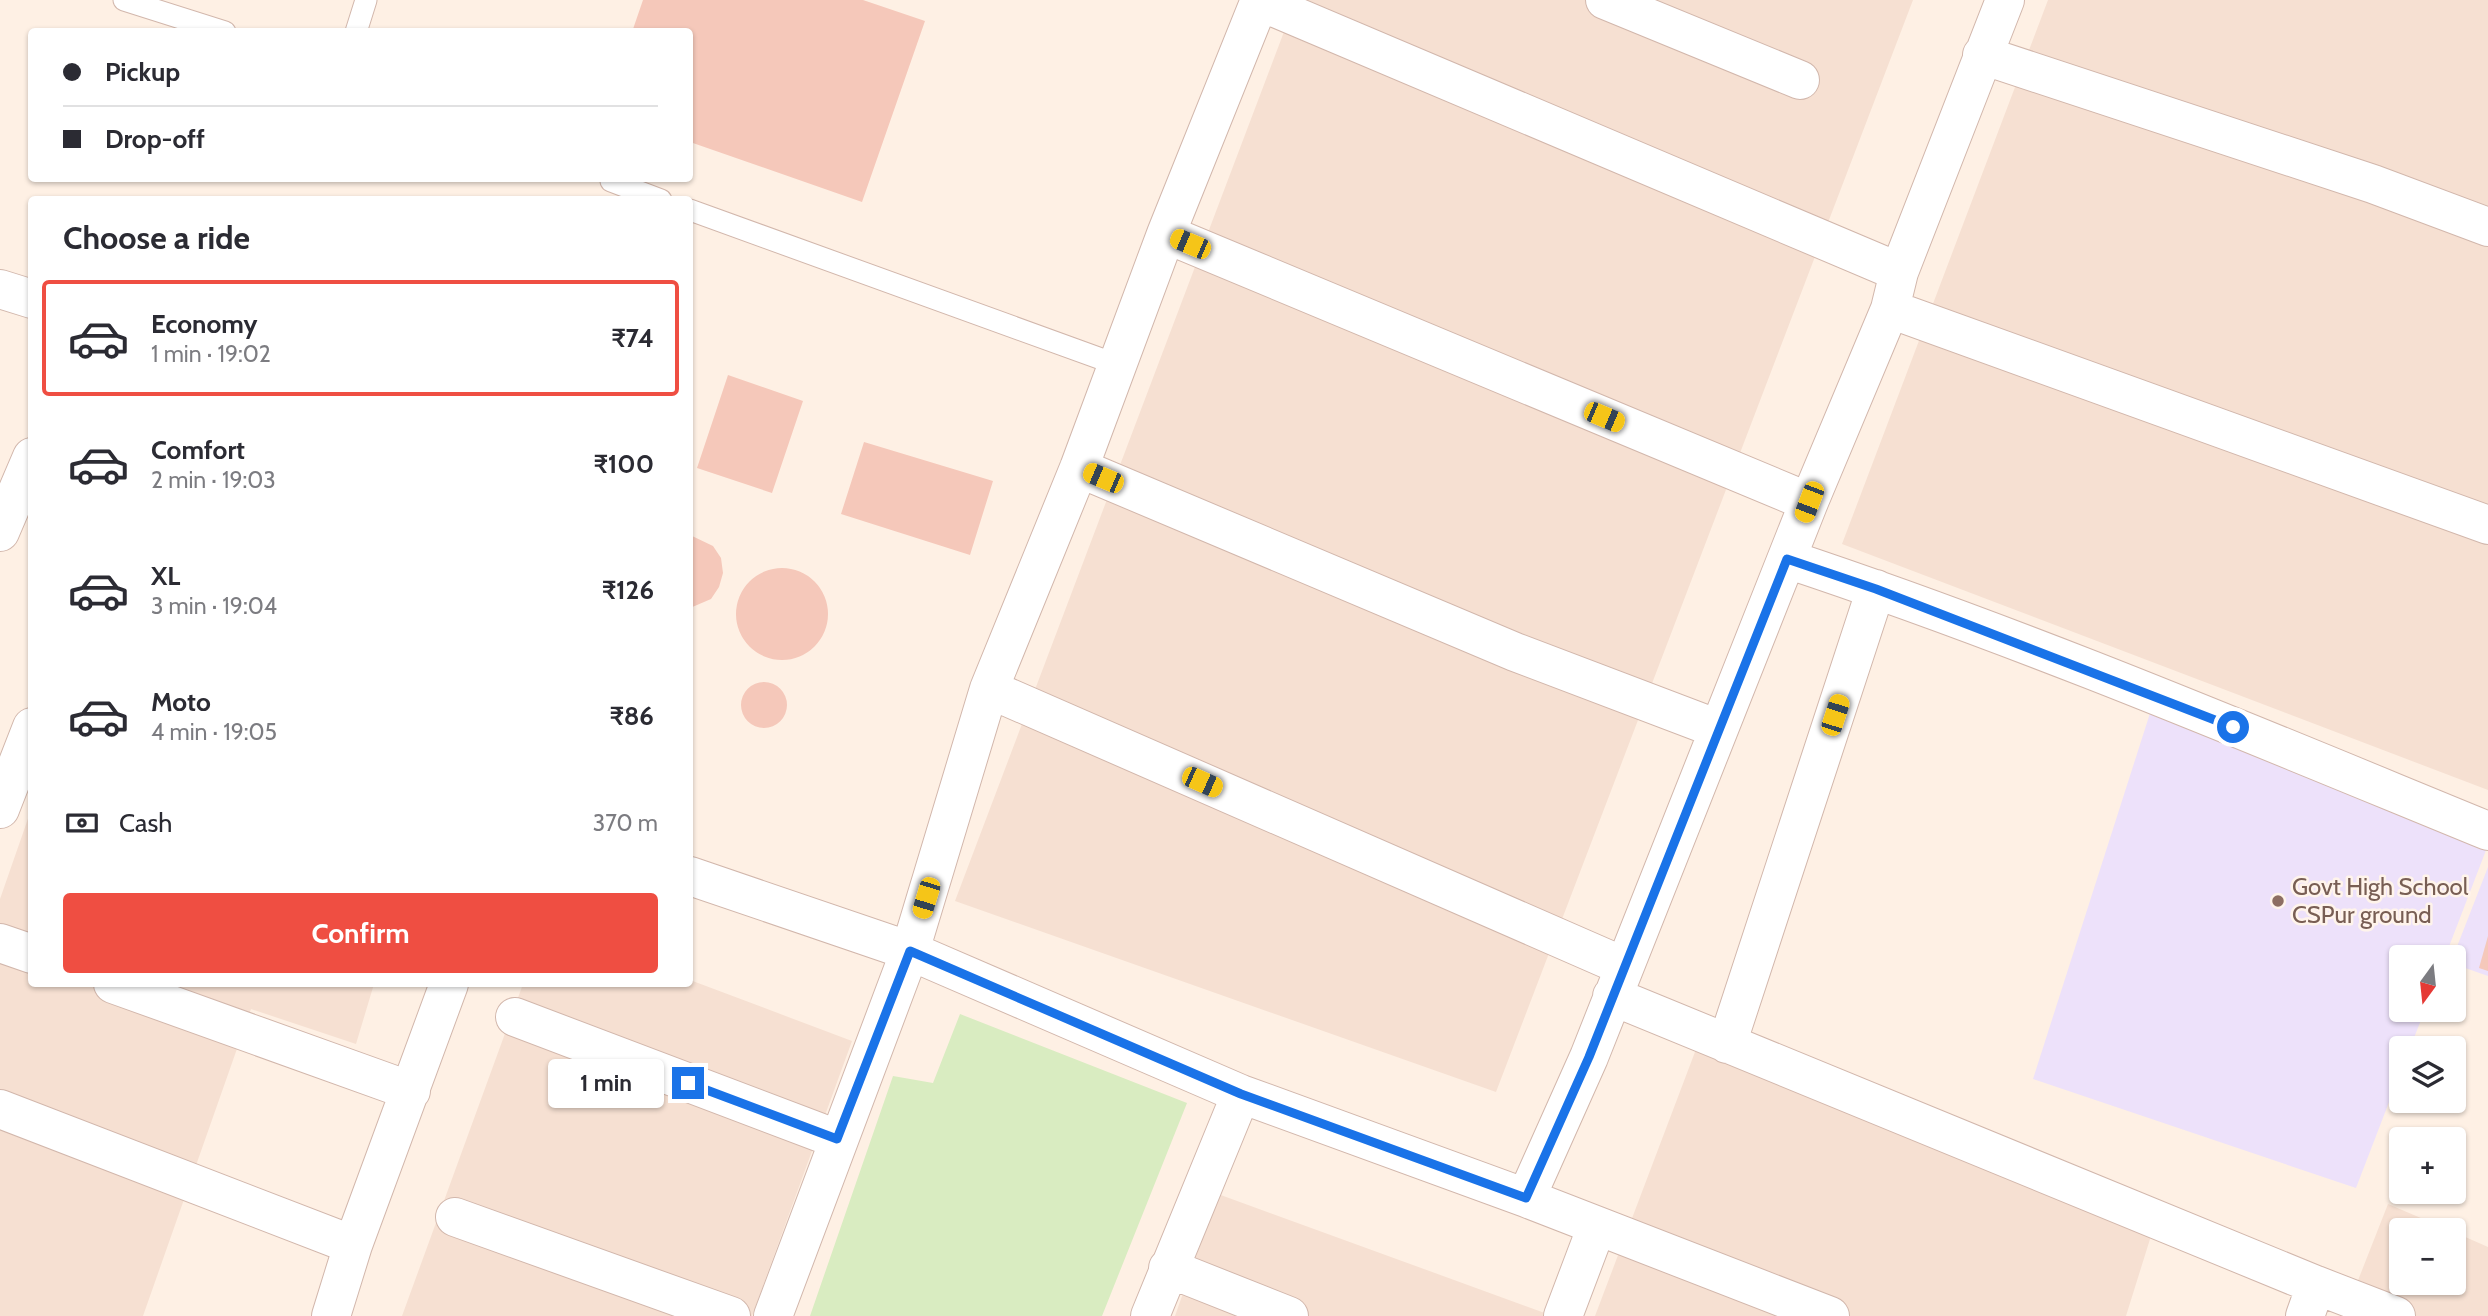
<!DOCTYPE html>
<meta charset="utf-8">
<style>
body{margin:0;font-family:Cabin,sans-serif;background:#f7f7f7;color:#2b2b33;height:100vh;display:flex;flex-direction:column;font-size:26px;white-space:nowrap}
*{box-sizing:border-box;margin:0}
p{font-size:23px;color:#7c7c81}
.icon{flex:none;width:38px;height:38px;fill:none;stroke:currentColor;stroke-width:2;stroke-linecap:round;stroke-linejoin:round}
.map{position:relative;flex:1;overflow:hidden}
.sheet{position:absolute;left:28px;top:196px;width:665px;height:791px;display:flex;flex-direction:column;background:#fff;border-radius:7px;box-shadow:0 2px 5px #0004}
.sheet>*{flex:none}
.banner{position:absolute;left:28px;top:28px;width:665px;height:154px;border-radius:7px;box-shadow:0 2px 5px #0004;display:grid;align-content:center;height:154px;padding:0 35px;background:#fff}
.needle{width:46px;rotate:195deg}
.controls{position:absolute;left:2389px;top:945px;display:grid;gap:14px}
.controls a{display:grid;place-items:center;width:77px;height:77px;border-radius:7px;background:#fff;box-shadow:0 2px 5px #0004;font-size:35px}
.end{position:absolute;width:32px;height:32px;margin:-16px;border:9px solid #1a73e8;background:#fff;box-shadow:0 0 0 4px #fff}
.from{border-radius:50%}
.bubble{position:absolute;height:49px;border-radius:7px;background:#fff;box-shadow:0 2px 5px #0004;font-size:23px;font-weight:700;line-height:49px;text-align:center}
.car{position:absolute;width:21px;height:42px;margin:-21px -10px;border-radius:9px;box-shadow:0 0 5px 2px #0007;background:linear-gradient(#f5c518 24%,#345 0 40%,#f5c518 0 76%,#345 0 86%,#f5c518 0)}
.banner b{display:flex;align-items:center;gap:24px;height:66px;font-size:26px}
.banner b+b{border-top:2px solid #e1e1e2}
.banner i{width:18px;height:18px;background:#2b2b33}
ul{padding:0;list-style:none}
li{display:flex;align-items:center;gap:21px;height:116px;margin:0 14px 10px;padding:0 21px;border:4px solid transparent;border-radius:7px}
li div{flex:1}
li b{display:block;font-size:26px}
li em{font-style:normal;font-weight:700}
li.current{border-color:#ef4e42}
li>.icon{width:63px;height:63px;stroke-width:1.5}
h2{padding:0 35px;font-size:32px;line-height:84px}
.pay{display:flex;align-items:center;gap:18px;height:77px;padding:0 35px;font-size:26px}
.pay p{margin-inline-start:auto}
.cta{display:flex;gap:14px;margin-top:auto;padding:14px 35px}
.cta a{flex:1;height:80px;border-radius:7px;background:#ef4e42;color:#fff;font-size:28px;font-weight:700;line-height:80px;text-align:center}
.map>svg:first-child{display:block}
.residential{fill:#f6e0d2}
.education{fill:#ede1fa}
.green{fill:#d9ecc1}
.building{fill:#f5c8ba}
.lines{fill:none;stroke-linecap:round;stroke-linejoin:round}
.lane-casing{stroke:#d2b7ac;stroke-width:23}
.street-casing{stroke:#d2b7ac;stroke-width:40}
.lane{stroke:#fff;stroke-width:21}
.street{stroke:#fff;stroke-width:38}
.route{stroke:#1a73e8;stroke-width:9}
.education-dot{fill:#8d6e63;stroke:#fff4eb;stroke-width:2.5}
.labels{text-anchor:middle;stroke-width:5;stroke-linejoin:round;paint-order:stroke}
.education-label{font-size:24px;fill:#785e54;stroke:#fff4eb;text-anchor:start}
</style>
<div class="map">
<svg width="2488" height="1316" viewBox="0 0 2488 1316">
<rect width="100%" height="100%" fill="#fef0e4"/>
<path class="residential" d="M 1296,0 L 1913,0 L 1496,1092 L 955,901 Z
M 2048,0 L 2488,0 L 2488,790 L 1842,544 Z
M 31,810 L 32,984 L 374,984 L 356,1044 L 251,1009 L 143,1316 L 0,1316 L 0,899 Z
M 690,980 L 852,1041 L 752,1316 L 402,1316 L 523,984 L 690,984 Z
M 1698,1044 L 2155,1223 L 2126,1316 L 1595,1316 Z
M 1218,1194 L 1553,1316 L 1175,1316 Z
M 2388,1204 L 2449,1230 L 2401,1230 L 2401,1283 L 2454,1283 L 2454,1232 L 2488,1247 L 2488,1316 L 2344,1316 Z"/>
<path class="education" d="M 2152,707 L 2488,845 L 2445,957 L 2401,957 L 2401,1010 L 2425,1010 L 2410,1048 L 2401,1048 L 2401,1071 L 2356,1188 L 2033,1079 Z
M 2488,867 L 2488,976 L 2454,964 L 2453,957 Z"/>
<path class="green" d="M 960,1014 L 1187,1103 L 1102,1316 L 810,1316 L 893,1076 L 933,1083 Z"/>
<path class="building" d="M 643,0 L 863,0 L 925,21 L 862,202 L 690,142 L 690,32 L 632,32 Z
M 728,375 L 803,401 L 772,493 L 697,468 Z
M 864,442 L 993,481 L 970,555 L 841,514 Z
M 690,535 L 713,546 L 721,558 L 723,573 L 719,587 L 711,599 L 690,608 Z
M736 614a46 46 0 1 1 92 0a46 46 0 1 1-92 0Z
M741 705a23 23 0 1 1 46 0a23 23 0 1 1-46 0Z
M 2488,936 L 2488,971 L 2479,968 Z"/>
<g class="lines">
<defs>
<path id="lane" d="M 124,0 L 225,32
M 356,32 L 366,0
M 611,181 L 661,200
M 690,210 L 1118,365"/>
<path id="street" d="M 1605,0 L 1800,80
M 1259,1 L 1899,272
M 1982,55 L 2373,184 L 2488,227
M 1166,234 L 1809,502
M 0,289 L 32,299
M 1890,309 L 2488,525
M 1079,468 L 1515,652 L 1718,729
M 0,532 L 32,457
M 1787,559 C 2025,638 2256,736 2488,831
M 989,689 L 1623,966
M 0,809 L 32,727
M 690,876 L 910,951 L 1241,1094 L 1526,1198 L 1830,1316
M 0,943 L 32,954
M 113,984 L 411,1091
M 1612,996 L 2316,1285 L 2305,1316
M 515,1017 L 837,1139
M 1727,1044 L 1876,589
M 0,1109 L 353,1245
M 1526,1198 L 1589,1057 L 1809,502 L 1890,309 L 1899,272 L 2005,0
M 455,1217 L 731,1316
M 1168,1268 L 1289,1316
M 2316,1285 L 2396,1316
M 331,1316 L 353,1245 L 449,984
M 773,1316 L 910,951 L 989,689 L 1079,468 L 1166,234 L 1260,0
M 1150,1316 L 1241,1094
M 1563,1316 L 1597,1226"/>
</defs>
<use href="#lane" class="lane-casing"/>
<use href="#street" class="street-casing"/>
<use href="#lane" class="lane"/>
<use href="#street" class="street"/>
</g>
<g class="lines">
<path class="route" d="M 688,1083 L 837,1139 L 910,951 L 1241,1094 L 1526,1198 L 1589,1057 L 1787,559 L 1876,589 L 2233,727"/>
</g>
<circle class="education-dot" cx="2278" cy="901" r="7"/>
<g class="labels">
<g class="education-label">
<text x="2292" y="895">Govt High School<tspan x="2292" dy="28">CSPur ground</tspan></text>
</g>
</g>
</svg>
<div class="controls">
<a><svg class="needle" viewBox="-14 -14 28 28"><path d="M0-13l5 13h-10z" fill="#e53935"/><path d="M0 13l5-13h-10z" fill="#7c7c81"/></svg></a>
<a><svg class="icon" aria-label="layers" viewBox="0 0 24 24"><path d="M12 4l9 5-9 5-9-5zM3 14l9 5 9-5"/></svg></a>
<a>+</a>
<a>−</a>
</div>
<i class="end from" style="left:2233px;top:727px"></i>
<i class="end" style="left:688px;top:1083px"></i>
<div class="bubble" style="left:548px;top:1059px;width:116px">1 min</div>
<i class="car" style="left:1190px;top:244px;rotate:293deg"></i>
<i class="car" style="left:1604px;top:417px;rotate:113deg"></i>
<i class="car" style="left:1103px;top:478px;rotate:293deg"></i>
<i class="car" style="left:1809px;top:502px;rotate:201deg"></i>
<i class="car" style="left:1835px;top:715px;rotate:18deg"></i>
<i class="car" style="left:1202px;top:782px;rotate:114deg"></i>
<i class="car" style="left:926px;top:898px;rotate:197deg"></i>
<div class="banner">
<b><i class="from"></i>Pickup</b>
<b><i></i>Drop-off</b>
</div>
<section class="sheet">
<h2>Choose a ride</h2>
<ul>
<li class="current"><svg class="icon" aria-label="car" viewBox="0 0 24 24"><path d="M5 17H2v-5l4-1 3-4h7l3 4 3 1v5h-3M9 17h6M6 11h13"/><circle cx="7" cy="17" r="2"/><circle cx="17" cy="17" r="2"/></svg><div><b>Economy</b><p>1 min · 19:02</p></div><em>₹74</em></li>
<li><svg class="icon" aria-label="car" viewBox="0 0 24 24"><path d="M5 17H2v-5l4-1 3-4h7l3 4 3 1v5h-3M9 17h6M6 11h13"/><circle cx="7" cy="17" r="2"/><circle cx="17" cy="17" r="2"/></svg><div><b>Comfort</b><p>2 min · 19:03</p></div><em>₹100</em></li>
<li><svg class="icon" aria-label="car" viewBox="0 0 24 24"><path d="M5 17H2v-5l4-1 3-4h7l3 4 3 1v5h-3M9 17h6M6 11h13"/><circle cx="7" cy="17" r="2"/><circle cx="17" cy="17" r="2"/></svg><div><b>XL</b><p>3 min · 19:04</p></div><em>₹126</em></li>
<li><svg class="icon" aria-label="car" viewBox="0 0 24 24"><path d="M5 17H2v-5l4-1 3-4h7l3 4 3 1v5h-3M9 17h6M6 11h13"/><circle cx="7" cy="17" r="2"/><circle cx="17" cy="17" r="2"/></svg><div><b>Moto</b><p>4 min · 19:05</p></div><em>₹86</em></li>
</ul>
<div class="pay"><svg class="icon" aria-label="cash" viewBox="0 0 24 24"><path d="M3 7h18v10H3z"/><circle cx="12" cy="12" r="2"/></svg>Cash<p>370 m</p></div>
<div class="cta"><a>Confirm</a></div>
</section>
</div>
